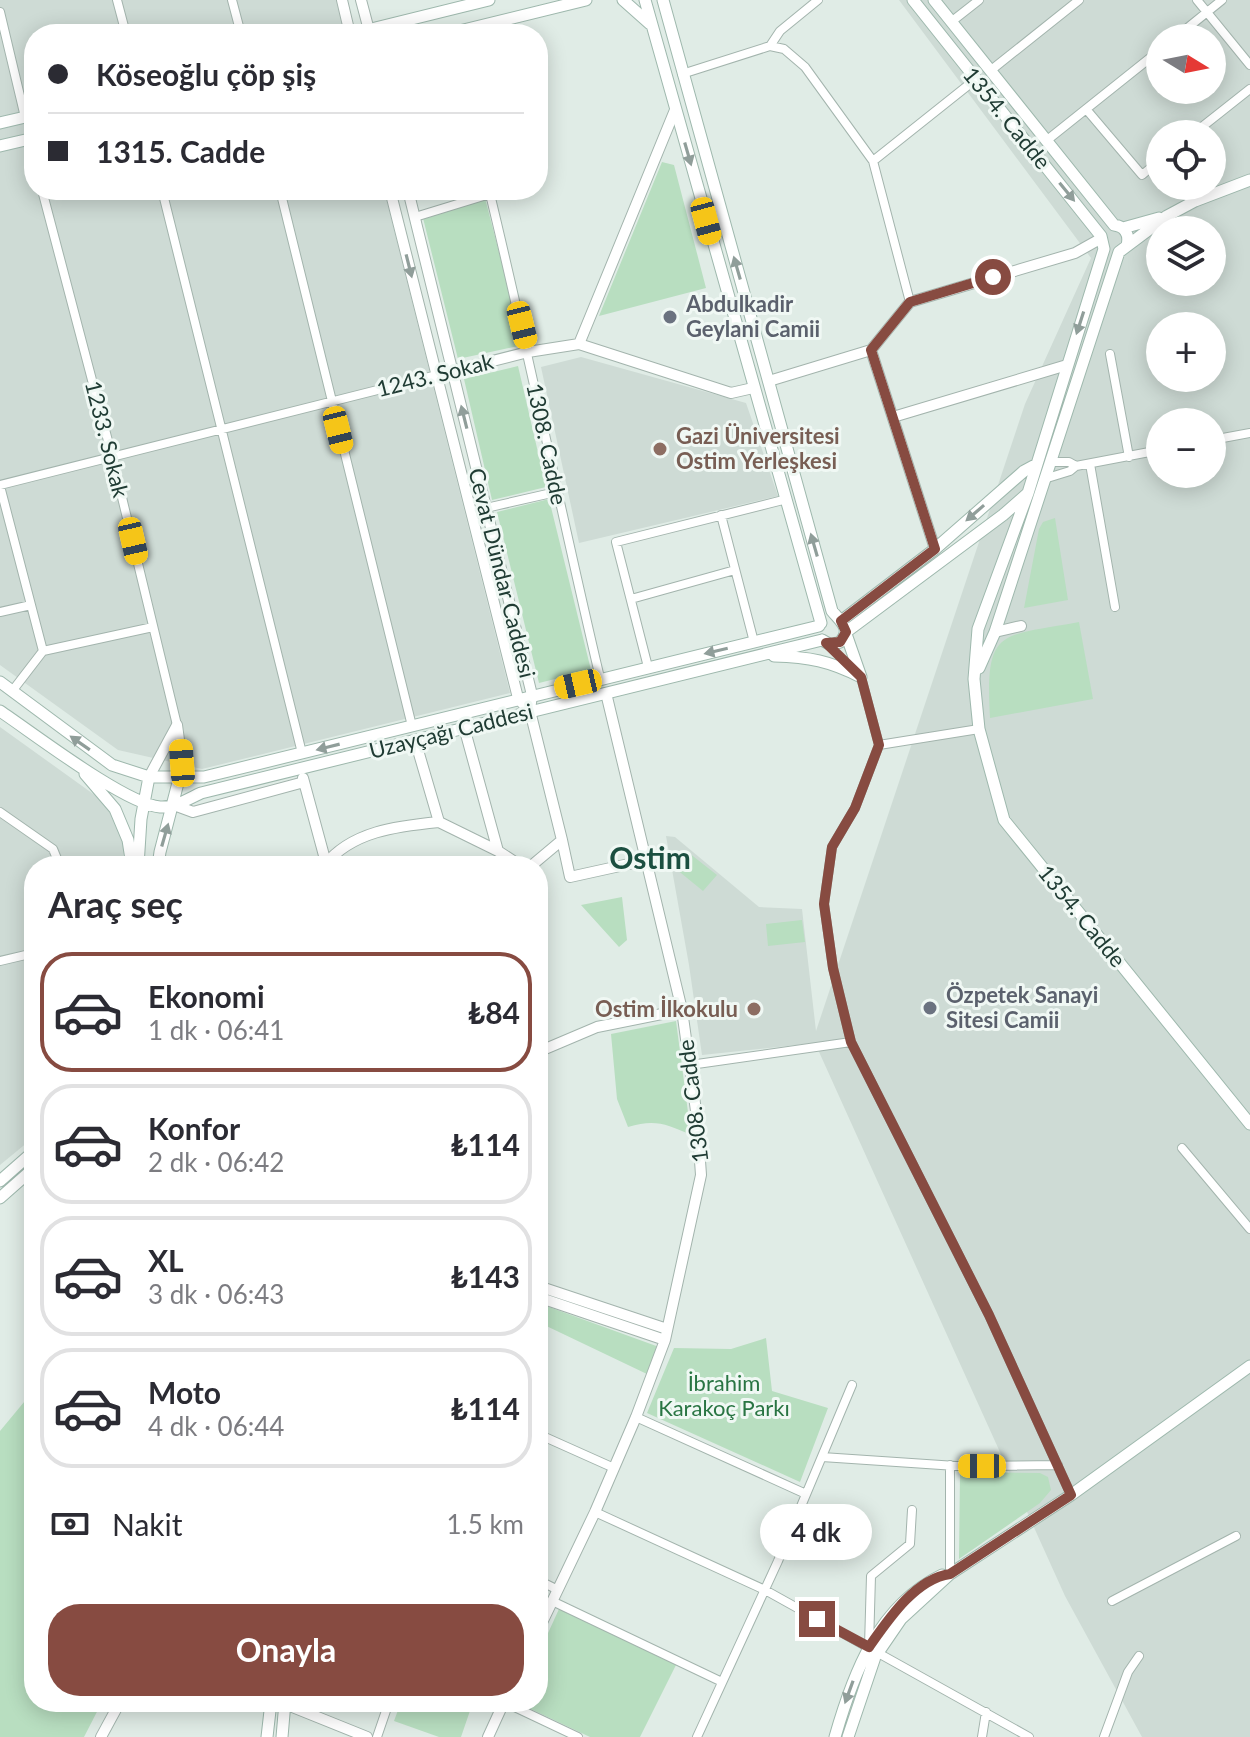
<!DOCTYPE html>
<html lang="tr">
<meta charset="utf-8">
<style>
body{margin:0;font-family:Lato,sans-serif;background:#f2f2f3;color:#2b2b33;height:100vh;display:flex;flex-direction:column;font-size:30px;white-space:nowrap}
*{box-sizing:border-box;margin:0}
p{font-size:26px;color:#7c7c81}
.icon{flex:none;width:44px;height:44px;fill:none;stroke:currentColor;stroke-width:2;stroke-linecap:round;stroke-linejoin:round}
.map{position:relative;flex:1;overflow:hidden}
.drawer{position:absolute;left:24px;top:856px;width:524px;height:856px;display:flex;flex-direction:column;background:#fff;border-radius:32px;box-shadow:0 4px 20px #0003}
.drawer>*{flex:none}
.hud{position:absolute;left:24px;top:24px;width:524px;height:176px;border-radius:32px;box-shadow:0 4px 20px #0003;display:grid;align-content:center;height:176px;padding:0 24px;background:#fff}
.needle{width:52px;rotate:100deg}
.fabs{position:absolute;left:1146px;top:24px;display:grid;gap:16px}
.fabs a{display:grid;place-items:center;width:80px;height:80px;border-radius:50%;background:#fff;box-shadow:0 4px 20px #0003;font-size:40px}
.end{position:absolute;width:36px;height:36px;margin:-18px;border:10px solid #874b41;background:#fff;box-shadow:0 0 0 4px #fff}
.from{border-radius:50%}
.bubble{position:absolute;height:56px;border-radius:28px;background:#fff;box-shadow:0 4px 20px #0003;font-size:26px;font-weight:700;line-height:56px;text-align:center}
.car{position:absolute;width:24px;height:48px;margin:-24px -12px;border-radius:10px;box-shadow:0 0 6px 2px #0007;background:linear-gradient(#f5c518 24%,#345 0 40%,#f5c518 0 76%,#345 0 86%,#f5c518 0)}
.hud b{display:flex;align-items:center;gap:28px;height:76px;font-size:30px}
.hud b+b{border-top:2px solid #e1e1e2}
.hud i{width:20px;height:20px;background:#2b2b33}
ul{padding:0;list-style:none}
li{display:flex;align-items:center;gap:24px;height:120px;margin:0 16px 12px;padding:0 8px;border:4px solid #e1e1e2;border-radius:32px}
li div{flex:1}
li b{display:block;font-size:30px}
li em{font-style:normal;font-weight:700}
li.active{border-color:#874b41}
li>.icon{width:72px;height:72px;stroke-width:1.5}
h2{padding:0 24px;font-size:36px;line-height:96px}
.pay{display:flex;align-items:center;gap:20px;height:88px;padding:0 24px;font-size:30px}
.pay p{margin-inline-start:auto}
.cta{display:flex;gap:16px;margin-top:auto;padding:16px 24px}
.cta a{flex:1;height:92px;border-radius:32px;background:#874b41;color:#fff;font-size:32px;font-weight:700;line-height:92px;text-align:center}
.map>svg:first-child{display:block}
.built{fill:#cedbd5;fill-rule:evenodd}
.green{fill:#b8dec0}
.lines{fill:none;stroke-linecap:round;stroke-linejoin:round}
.minor-casing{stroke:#a3b4ad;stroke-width:10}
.tertiary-casing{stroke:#a3b4ad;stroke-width:12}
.secondary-casing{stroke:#9eb8ad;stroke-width:13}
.minor{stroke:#fff;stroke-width:8}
.tertiary{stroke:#fff;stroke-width:10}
.secondary{stroke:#fff;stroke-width:11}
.oneway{fill:#909e9a}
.route{stroke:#874b41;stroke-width:10}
.worship-dot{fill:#6b7280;stroke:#f0f8f4;stroke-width:3}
.education-dot{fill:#8d6e63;stroke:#f0f8f4;stroke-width:3}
.labels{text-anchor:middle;stroke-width:6;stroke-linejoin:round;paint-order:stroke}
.street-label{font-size:22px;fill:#203c34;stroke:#f0f8f4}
.worship-label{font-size:22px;font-weight:bold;fill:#5b616d;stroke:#f0f8f4;text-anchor:start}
.education-label{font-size:22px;font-weight:bold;fill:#785e54;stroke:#f0f8f4;text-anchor:start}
.park-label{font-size:22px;fill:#297543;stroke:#f0f8f4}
.district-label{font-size:30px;font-weight:bold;fill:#1b4f40;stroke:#f0f8f4}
</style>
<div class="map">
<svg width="1250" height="1737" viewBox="0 0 1250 1737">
<rect width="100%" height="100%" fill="#e0ece6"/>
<path class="built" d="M 0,0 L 337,0 L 345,34 L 34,34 L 34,190 L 384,190 L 510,693 L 202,769 L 118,750 L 0,665 Z
M 899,0 L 1250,0 L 1250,1737 L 1142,1737 L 1065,1596 L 815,1043 L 702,1055 L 689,965 L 666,836 L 675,837 L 759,907 L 802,909 L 816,1031 L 1025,404 L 1091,258 ZM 1160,38 L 1212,38 L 1212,90 L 1160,90 ZM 1160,134 L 1212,134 L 1212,186 L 1160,186 ZM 1160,230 L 1212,230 L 1212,282 L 1160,282 ZM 1160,326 L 1212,326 L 1212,378 L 1160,378 ZM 1160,422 L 1212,422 L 1212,474 L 1160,474 Z
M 581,357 L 746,403 L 778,496 L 579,543 L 541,367 Z
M 0,727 L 110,806 L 124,845 L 123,866 L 34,866 L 34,1137 L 0,1165 Z"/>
<path class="green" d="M 662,162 L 674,165 L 706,288 L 599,316 Z
M 485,198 L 523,345 L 458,359 L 423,218 Z
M 518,366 L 546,487 L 492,500 L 464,379 Z
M 549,499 L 591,670 L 539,683 L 497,512 Z
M 1055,518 L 1068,600 L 1024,608 L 1039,529 L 1043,522 Z
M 1079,622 L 1093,699 L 990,718 C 985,627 999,637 1079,622 Z
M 689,853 L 717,875 L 703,891 L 676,869 Z
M 622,897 L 627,940 L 619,947 L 581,905 Z
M 802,920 L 805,942 L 768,946 L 766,924 Z
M 676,1021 L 691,1135 C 666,1124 655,1119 628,1127 L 617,1099 L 611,1034 Z
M 538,1303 L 659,1347 L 649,1375 L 538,1322 Z
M 766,1338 L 772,1391 L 828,1408 L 800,1482 L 647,1413 L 674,1348 L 731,1349 Z
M 34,1390 L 34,1702 L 102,1702 L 84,1737 L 0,1737 L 0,1431 Z
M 965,1472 L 1040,1473 L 1048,1477 L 1051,1490 L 1040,1503 L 959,1559 L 960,1474 Z
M 559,1609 L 676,1665 L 640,1737 L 590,1737 L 516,1702 L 538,1702 L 538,1655 Z
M 401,1702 L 473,1702 L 461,1737 L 439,1737 L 394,1721 Z"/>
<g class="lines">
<defs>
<path id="minor" d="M 117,0 L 126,34
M 232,0 L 241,34
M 1197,0 L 1250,65
M 0,12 L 25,117
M 951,22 L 979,0
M 1175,38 L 1222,0
M 770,46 L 780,31 L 818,0
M 990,71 L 1079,0
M 682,74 L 770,46 L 784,49 L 805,67 L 873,161 L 910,302
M 1086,109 L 1142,175 L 1160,160
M 1193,134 L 1250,89
M 29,139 L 34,159
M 1046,141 L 1160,50
M 873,161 L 976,79
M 42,190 L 112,456 L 177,725
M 162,190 L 302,753
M 280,190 L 412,726
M 415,217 L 490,194 C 529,355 562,517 600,678
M 1110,354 L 1129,457
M 1212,440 L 1250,433
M 1050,462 L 1069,462 L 1076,466
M 1090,464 L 1115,607
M 1044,479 L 1070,471 L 1076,466 L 1160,450
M 0,485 L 437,375
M 0,486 L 43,651
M 486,508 L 556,492
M 721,515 L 754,642
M 631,599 L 735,570
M 0,612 L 31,605
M 648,667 L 616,542 L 787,499
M 861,677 L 879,745 L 855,808 L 832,847 L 824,904 L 833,968 L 851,1042 L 989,1315 L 1071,1495
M 13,690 L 43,651 L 153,627
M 879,745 L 979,729
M 0,812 L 53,849 L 60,866
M 0,961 L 34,953
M 690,1065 L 851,1042
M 1182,1148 L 1250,1229
M 636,1417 L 806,1494
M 538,1434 L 614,1468
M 822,1457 L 956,1466 L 1058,1465
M 950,1465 L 950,1574
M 595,1512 L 765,1590 L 1029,1737
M 538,1580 L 558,1590
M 552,1601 L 722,1682
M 1112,1601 L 1236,1536
M 869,1646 L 871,1576 L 910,1544 L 912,1510
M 504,1702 L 578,1737
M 377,1737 L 389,1702
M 697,1737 L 778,1561 L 852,1385
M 982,1737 L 986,1712
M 1104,1737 L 1128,1672 L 1139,1656"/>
<path id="tertiary" d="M 342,0 L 350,34
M 361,0 L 370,34
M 390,190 L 518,698 L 523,704
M 408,190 L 532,695 L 530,711 L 562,840
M 579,344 L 675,110
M 871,350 L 935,549
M 437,375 L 528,352 L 579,344 L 731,393 L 753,388
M 769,381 L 871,350 L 910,302 L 1075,253 L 1100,239
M 893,417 L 1067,365
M 995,632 L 1021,626
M 177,725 L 182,763 L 179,779
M 464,727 L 498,851
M 415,740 L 439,822 L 498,851 L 521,866
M 149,777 L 177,725
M 303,778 L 326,863 L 314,866
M 174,805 L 193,812 L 304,782
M 324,866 C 351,831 398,826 439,822
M 531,866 L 562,840 L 570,877 L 647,860
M 538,1052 L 597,1027 L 682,1010
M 538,1286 L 667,1329
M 538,1297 L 665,1340
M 538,1631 L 595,1512 L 636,1417 L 665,1340 L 701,1175 L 697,1118 L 682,1010 L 606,693
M 285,1704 L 367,1737
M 101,1737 L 120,1702
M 488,1737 L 504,1702"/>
<path id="secondary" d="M 623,0 L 650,24
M 645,0 L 821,623
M 663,0 L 832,611 C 841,622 852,629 840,642 L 831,645 L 822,640
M 913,0 L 1101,236 L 1104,249 L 1028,493 L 978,629 L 974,679 L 979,729 L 1004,820 L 1250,1124
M 934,0 L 1114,225 C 1124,226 1130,234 1127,245
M 351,34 L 489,0
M 447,34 L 586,0
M 0,123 L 34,115
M 0,146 L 34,138
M 1123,228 L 1159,218
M 841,621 L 935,549 L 1024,471 L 1037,464
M 846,632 L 1003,515 L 1027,494
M 846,634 L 861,677
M 774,656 C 809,657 830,661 861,677
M 979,668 L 995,632 L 1119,252 L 1167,216 L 1195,201 L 1250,180
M 0,682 L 112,765 L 149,777 L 204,777 L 819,626
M 0,711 C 33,733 125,804 160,807 C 174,808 188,799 201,793 L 822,640
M 85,774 L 115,809 L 128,840 L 132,866
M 138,866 L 141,819 L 149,777
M 158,866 L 160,852 L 179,779
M 0,1181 L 34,1151
M 0,1198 L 34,1168
M 267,1737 L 271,1702
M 282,1737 L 285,1702
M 835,1737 C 853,1674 878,1606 942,1575
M 848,1737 L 875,1657 L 901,1619 L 950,1574 L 1071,1495 L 1250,1366"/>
</defs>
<use href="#minor" class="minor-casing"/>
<use href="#tertiary" class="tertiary-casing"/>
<use href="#secondary" class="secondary-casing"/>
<use href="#minor" class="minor"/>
<use href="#tertiary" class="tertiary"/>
<use href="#secondary" class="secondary"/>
</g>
<defs><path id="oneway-solid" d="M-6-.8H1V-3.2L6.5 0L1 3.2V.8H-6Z" transform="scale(2)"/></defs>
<g class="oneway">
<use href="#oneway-solid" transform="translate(688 154) rotate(74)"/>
<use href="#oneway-solid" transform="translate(1067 192) rotate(51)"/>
<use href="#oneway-solid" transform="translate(409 266) rotate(76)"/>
<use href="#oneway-solid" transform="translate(737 268) rotate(-106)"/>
<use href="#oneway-solid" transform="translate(1080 323) rotate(108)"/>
<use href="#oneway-solid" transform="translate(464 417) rotate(-104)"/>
<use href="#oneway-solid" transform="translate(975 513) rotate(139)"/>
<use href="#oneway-solid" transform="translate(814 545) rotate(-106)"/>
<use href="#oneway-solid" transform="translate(716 651) rotate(167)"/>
<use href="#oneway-solid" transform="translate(80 743) rotate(-145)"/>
<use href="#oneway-solid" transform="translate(328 747) rotate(166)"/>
<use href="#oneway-solid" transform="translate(165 835) rotate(-74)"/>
<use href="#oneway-solid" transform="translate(849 1692) rotate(110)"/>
</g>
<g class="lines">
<path class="route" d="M 817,1619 L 869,1647 C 888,1620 915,1579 950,1574 L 1071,1495 L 989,1315 L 851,1042 L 833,968 L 824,904 L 832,847 L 855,808 L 879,745 L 861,677 L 826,643 L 840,642 L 846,632 L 841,621 L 935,549 L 871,350 L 910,302 L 993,277"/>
</g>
<g class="worship-dot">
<circle cx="670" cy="317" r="8"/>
<circle cx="930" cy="1008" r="8"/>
</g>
<g class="education-dot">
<circle cx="660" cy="449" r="8"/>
<circle cx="754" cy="1009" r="8"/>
</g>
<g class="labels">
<g class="street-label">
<text transform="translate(1007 118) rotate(51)" y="8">1354. Cadde</text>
<text transform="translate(435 375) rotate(-14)" y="8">1243. Sokak</text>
<text transform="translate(107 439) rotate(76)" y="8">1233. Sokak</text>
<text transform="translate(547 444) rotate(78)" y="8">1308. Cadde</text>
<text transform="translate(502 573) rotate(76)" y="8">Cevat Dündar Caddesi</text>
<text transform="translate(451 731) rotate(-14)" y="8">Uzayçağı Caddesi</text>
<text transform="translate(1082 916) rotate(51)" y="8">1354. Cadde</text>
<text transform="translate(693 1101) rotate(-97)" y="8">1308. Cadde</text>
</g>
<g class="worship-label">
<text x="686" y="312">Abdulkadir<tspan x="686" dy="25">Geylani Camii</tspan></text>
<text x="946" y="1003">Özpetek Sanayi<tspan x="946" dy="25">Sitesi Camii</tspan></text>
</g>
<g class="education-label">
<text x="676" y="444">Gazi Üniversitesi<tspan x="676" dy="25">Ostim Yerleşkesi</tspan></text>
<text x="738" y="1017" text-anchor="end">Ostim İlkokulu</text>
</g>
<g class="park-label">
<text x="724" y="1391">İbrahim<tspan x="724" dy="25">Karakoç Parkı</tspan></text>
</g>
<g class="district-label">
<text x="650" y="869">Ostim</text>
</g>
</g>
</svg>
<div class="fabs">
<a><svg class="needle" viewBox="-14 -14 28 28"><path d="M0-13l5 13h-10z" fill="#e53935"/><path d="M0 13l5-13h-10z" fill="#7c7c81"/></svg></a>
<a><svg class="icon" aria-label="locate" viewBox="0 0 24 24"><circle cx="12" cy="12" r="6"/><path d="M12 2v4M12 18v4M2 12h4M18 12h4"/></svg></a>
<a><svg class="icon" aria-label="layers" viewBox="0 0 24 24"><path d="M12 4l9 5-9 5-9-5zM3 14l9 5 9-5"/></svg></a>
<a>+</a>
<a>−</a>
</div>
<i class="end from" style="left:993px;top:277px"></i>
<i class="end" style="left:817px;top:1619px"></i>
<div class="bubble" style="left:760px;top:1504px;width:112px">4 dk</div>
<i class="car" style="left:706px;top:221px;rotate:165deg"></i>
<i class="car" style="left:522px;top:325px;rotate:166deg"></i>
<i class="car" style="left:338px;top:430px;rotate:166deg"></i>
<i class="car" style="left:133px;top:541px;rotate:167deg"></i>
<i class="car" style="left:578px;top:684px;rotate:257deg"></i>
<i class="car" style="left:182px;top:763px;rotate:356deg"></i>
<i class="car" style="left:982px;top:1466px;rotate:270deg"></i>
<div class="hud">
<b><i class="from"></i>Köseoğlu çöp şiş</b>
<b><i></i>1315. Cadde</b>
</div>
<section class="drawer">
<h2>Araç seç</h2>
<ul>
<li class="active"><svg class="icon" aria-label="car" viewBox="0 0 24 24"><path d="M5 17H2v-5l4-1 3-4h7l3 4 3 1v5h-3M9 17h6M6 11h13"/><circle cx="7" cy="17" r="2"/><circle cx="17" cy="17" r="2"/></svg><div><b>Ekonomi</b><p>1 dk · 06:41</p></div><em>₺84</em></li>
<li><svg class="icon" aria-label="car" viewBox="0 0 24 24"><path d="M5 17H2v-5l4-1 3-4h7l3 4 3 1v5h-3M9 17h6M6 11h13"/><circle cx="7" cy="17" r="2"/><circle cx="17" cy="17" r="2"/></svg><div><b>Konfor</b><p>2 dk · 06:42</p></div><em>₺114</em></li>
<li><svg class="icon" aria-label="car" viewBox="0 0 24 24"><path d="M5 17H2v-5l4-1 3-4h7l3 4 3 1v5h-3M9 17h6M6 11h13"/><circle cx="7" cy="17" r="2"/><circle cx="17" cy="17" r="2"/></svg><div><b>XL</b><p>3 dk · 06:43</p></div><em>₺143</em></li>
<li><svg class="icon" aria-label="car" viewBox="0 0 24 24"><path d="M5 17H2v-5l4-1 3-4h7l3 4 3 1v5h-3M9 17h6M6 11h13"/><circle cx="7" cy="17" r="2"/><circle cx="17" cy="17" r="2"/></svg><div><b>Moto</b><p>4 dk · 06:44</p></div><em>₺114</em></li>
</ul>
<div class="pay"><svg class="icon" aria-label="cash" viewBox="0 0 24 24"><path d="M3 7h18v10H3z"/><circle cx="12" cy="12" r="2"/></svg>Nakit<p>1.5 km</p></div>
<div class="cta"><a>Onayla</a></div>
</section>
</div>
